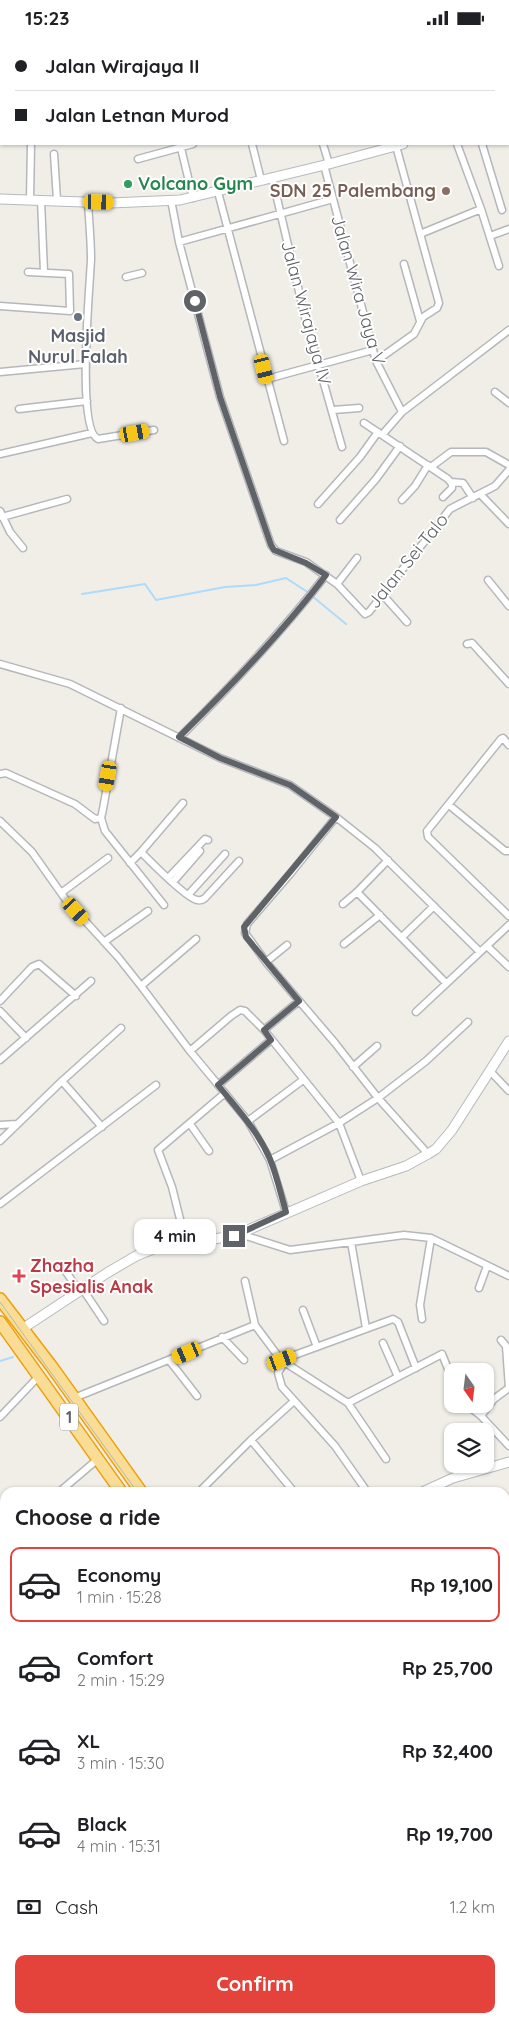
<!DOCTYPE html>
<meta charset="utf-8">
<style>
body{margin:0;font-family:Quicksand,sans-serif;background:#f6f6f6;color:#202124;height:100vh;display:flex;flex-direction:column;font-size:19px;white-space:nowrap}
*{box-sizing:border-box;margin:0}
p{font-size:16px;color:#757577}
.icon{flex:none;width:28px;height:28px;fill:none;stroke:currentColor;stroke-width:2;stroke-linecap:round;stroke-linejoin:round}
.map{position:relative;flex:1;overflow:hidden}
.panel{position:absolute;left:0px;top:1452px;width:510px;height:536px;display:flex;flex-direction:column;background:#fff;border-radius:15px 15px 0 0;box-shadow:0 1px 4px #0004}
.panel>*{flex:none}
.top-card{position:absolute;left:0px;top:0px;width:510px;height:110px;box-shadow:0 1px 4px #0004;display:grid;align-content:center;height:110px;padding:0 15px;background:#fff}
.needle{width:32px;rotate:166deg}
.buttons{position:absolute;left:444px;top:1328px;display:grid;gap:10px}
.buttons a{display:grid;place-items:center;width:50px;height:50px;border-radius:10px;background:#fff;box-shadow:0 1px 4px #0004;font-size:25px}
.end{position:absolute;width:22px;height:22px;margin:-11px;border:6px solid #5f6267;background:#fff;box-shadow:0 0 0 2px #fff}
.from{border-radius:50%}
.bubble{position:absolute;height:35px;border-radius:10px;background:#fff;box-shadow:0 1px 4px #0004;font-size:16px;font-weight:700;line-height:35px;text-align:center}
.car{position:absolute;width:15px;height:30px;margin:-15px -8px;border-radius:6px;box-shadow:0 0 4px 1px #0007;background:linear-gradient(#f5c518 24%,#345 0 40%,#f5c518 0 76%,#345 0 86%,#f5c518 0)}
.top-card b{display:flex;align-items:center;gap:18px;height:48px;font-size:19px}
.top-card b+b{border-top:1px solid #e0e0e0}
.top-card i{width:12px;height:12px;background:#202124}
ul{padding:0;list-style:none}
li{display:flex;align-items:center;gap:15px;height:75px;margin:0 10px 8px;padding:0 5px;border:2px solid transparent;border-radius:10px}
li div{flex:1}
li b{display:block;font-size:19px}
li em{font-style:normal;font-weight:700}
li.active{border-color:#e3433b}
li>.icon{width:45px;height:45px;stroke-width:1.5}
h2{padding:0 15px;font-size:22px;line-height:60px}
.pay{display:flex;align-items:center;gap:12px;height:55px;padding:0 15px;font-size:19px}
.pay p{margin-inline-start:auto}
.action{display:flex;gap:10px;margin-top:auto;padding:10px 15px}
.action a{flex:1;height:58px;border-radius:10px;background:#e3433b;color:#fff;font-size:20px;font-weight:700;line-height:58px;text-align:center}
.status{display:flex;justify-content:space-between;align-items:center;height:35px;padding:0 25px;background:#fff;direction:ltr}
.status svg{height:14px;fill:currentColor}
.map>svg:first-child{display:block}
.medical{fill:#fbe7e5}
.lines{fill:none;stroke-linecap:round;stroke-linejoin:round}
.stream{stroke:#acdbfc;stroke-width:2}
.street-casing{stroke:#b4b7bb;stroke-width:9}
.secondary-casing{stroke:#b6b9be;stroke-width:11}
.highway-casing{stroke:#eea00a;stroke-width:14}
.street{stroke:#fff;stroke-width:6}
.secondary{stroke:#fff;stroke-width:9}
.highway{stroke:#f9dd96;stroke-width:11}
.tram{stroke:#b5b6b7;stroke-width:1}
.route{stroke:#5f6267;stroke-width:6}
.leisure-dot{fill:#2e9e5b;stroke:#fff;stroke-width:2}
.education-dot{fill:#8d6e63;stroke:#fff;stroke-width:2}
.worship-dot{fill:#6b7280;stroke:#fff;stroke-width:2}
.health-dot{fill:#e0444e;stroke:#fff;stroke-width:2}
.labels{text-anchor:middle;stroke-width:4;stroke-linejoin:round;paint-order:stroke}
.shield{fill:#fff;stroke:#8f9195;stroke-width:1}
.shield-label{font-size:16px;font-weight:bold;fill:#5f6267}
.leisure-label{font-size:18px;font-weight:bold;fill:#27864d;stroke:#fff;text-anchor:start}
.education-label{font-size:18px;font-weight:bold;fill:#785e54;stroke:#fff;text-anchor:end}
.street-label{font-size:18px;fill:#5f6267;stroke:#fff}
.worship-label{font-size:18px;font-weight:bold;fill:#5b616d;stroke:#fff}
.health-label{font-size:18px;font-weight:bold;fill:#be3a42;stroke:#fff;text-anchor:start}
</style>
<div class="status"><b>15:23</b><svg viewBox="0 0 49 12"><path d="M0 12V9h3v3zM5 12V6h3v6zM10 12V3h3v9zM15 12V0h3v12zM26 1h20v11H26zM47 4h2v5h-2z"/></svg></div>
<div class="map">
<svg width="509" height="1988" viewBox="0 0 509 1988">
<rect width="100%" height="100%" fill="#f0eee7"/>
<path class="medical" d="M 29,1984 L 125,1984 L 119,1988 L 32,1988 Z"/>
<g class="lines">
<path class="stream" d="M 82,559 L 145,549 L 156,565 L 225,552 L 256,550 L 286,543 L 309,558
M 312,561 L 346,589
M 0,1326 L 13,1322"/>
<defs>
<path id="street" d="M 110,0 L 110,1
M 404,0 L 405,1
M 23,1 L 28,0
M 300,1 L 303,0
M 395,1 L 398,0
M 0,7 L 1,6
M 180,109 L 193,163
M 252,109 L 261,145
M 323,109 L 329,129
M 482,109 L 502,175
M 54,119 L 57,165
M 138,124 L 193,109
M 324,130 L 376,326 L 402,377
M 272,142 L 305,282 L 342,412
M 218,157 L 284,406
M 30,165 L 31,109
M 41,165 L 44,237
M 171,165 L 179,207 L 220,362 L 271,510 L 276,516 L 306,527 L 337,549
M 88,167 C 89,186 91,205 91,224 C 90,251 76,394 98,404 L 154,395
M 481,174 L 499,231
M 420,199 L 481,174 L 457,109
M 490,201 L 509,194
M 179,207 L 333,164
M 404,229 L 420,286
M 126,242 L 142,238
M 0,271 L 70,276 L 69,239 L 28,237
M 376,326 L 414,299 L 423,282 L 437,273 L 439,268 L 396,111
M 0,337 L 85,329
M 267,344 L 373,315
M 495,357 L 509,368
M 19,374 L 87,366
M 333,375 L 359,373
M 364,388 L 448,444 L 452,449 L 452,453 L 443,462
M 382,400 L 402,377 L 509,295
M 0,419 L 92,398
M 431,432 L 451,417 L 486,417 L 509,430
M 451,447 L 463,448 L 473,463
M 481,460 L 509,489
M 402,465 L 415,451 L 428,430
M 318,469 L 360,422 L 378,397
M 0,476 L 10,497 L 23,513
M 2,482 L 67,464
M 340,485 L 376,444 L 400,411
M 357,523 L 337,549 L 365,579 L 369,577 L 450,474 L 495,451 L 509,435
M 488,545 L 509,571
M 382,559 L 407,587
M 467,609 L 472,608 L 509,649
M 0,629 L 70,649 L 220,723 L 290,750 L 336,782 L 375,813 L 479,916
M 121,673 L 103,774 L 101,783 L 105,796 L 164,870
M 179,703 C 231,651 281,598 326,540
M 509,710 L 503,703 L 501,704 L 427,796 L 428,802 L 509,881
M 0,739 L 6,738 L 75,769 L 95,784 L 101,783
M 449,770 L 505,816 L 509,816
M 336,782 L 290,839 L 247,889 L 245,898 L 266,927 L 335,1008 L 378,1063 L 428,1119
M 0,786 L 32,817 L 66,865 L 118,922 L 141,951
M 141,817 L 183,768
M 388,825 L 357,857 L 446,948
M 130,828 L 141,817 C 151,827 186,863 197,865 C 201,866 202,865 205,863 L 239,826
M 168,843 L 205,804 L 208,805
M 173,847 L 200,816
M 61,858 L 108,823
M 188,860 L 225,819
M 343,869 L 357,857
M 402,902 L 434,871
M 196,904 L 141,951 L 190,1016 L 248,1086 L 270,1125 L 286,1177
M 104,907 L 148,876
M 344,909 L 380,880
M 487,911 L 509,932
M 266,927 L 287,910
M 0,966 L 32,932 L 39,929 L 76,961
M 0,976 L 26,1003
M 416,977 L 509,890
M 264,995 L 299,966
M 190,1016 L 231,981 L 240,975 L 245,976 L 264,995 L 339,1088 L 361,1146
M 0,1025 L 91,946
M 353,1032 L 377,1011
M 490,1036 L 509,1056
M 62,1046 L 102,1092
M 218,1050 L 271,1005
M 248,1086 L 303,1045
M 190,1089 L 209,1116
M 0,1090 L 17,1089
M 0,1106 L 62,1046 L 121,993
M 270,1125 L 339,1088 L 378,1063 L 426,1026 L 468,987
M 0,1169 L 156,1050
M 240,1199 L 290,1215 L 404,1200 L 431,1203 L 509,1241
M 351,1207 L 366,1293
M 186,1208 L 172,1152 L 158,1115 L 225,1058
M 62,1231 L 79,1256
M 245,1246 L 255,1290 L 281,1325 L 348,1368 L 386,1424
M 82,1253 L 104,1286
M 479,1253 L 487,1231
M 303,1275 L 317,1312
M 422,1284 L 420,1270 L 431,1203
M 222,1302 L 244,1325
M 501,1305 L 506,1311 L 509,1353 L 494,1364 L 481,1381 L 509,1411
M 383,1308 L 398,1342
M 169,1325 L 197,1361
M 281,1325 L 393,1284 L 398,1287 L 416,1333
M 284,1328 L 278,1338 L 282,1352 L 335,1411 L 368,1458
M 74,1363 L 255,1290
M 348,1368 L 442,1319 L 452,1344
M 466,1369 L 481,1381
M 0,1382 L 39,1341
M 251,1405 L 295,1458
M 58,1458 L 98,1424
M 198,1458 L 251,1405 L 294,1366
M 505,1528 L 509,1534
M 0,1552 L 5,1557
M 0,1603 L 5,1601
M 505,1622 L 509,1628
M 0,1633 L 5,1634
M 505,1661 L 509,1659
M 0,1680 L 5,1684
M 0,1709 L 5,1705
M 0,1790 L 5,1785
M 505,1875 L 509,1877
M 466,1988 L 471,1984"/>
<path id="secondary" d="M 0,164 L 111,168 L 180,165 L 329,129 L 403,109
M 22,1294 L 107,1238 L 136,1221 L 158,1212 L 234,1201 L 361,1146 L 406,1131 L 428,1119 L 436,1114 L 452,1095 L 509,1006
M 420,1458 L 453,1443 L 509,1427"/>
<path id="highway" d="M 0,1264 L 52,1332 L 142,1458
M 0,1287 L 122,1458
M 505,1963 L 509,1967
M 505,1984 L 509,1988"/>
</defs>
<use href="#street" class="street-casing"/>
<use href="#secondary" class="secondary-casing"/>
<use href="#highway" class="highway-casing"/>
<use href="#street" class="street"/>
<use href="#secondary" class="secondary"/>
<use href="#highway" class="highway"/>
<path class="tram" d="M 0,1267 L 138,1458
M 505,1971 L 509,1976"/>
</g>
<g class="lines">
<path class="route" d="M 195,266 L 220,362 L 271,510 L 274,515 L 306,528 L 326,540 C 282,598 231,651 179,702 L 220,723 L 290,750 L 336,782 L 244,892 L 246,902 L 299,966 L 264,995 L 271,1005 L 218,1050 C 237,1074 258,1096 270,1124 C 277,1141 281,1160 286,1177 L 234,1201"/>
</g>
<circle class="leisure-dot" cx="128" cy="149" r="5"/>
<circle class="education-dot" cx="446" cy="156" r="5"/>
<circle class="worship-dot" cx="78" cy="282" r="5"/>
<path class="health-dot" d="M16.5 1233.5h5v5h5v5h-5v5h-5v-5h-5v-5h5z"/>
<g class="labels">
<rect class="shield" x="60" y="1368.5" width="18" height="27" rx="4"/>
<g class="shield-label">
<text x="69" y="1388">1</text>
</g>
<g class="leisure-label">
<text x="138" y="155">Volcano Gym</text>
</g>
<g class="education-label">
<text x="436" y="162">SDN 25 Palembang</text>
</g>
<g class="street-label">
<text transform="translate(358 255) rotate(74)" y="6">Jalan Wira Jaya V</text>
<text transform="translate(306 278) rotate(75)" y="6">Jalan Wirajaya IV</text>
<text transform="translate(408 526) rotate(-51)" y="6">Jalan Sei Talo</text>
</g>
<g class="worship-label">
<text x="78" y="307">Masjid<tspan x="78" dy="21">Nurul Falah</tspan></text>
</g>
<g class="health-label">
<text x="30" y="1237">Zhazha<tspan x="30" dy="21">Spesialis Anak</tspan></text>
</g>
</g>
</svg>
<div class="buttons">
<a><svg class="needle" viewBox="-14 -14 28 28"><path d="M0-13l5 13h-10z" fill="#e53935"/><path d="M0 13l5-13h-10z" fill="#757577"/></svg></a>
<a><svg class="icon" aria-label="layers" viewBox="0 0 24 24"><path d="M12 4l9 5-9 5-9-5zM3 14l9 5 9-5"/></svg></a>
</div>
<i class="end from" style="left:195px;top:266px"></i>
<i class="end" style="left:234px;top:1201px"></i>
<div class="bubble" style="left:134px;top:1184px;width:82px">4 min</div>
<i class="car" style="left:99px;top:167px;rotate:91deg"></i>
<i class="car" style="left:264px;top:334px;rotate:166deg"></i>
<i class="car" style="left:135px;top:398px;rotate:80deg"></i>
<i class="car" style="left:108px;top:741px;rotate:190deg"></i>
<i class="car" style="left:76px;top:876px;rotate:138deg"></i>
<i class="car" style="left:187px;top:1318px;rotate:247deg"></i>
<i class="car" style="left:282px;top:1325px;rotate:69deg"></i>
<div class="top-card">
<b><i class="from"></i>Jalan Wirajaya II</b>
<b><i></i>Jalan Letnan Murod</b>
</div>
<section class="panel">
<h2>Choose a ride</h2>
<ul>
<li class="active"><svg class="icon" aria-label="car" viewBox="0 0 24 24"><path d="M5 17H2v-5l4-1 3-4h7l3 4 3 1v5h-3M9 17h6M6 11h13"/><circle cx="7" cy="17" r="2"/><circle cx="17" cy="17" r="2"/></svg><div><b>Economy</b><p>1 min · 15:28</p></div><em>Rp 19,100</em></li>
<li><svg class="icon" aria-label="car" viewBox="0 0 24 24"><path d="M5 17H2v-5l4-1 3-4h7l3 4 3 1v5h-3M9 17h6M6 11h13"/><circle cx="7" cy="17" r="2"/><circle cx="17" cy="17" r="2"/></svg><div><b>Comfort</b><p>2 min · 15:29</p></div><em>Rp 25,700</em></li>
<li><svg class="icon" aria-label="car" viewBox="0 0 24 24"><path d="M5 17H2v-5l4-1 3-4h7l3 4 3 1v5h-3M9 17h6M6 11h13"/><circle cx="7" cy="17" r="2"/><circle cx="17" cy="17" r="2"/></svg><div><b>XL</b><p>3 min · 15:30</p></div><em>Rp 32,400</em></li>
<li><svg class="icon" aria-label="car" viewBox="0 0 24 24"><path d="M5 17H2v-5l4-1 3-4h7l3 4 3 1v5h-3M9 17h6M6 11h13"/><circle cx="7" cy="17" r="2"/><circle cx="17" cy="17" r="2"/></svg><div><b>Black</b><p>4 min · 15:31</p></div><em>Rp 19,700</em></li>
</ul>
<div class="pay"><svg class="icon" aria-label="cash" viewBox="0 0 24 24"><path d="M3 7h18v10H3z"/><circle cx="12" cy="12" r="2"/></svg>Cash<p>1.2 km</p></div>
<div class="action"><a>Confirm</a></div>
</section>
</div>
